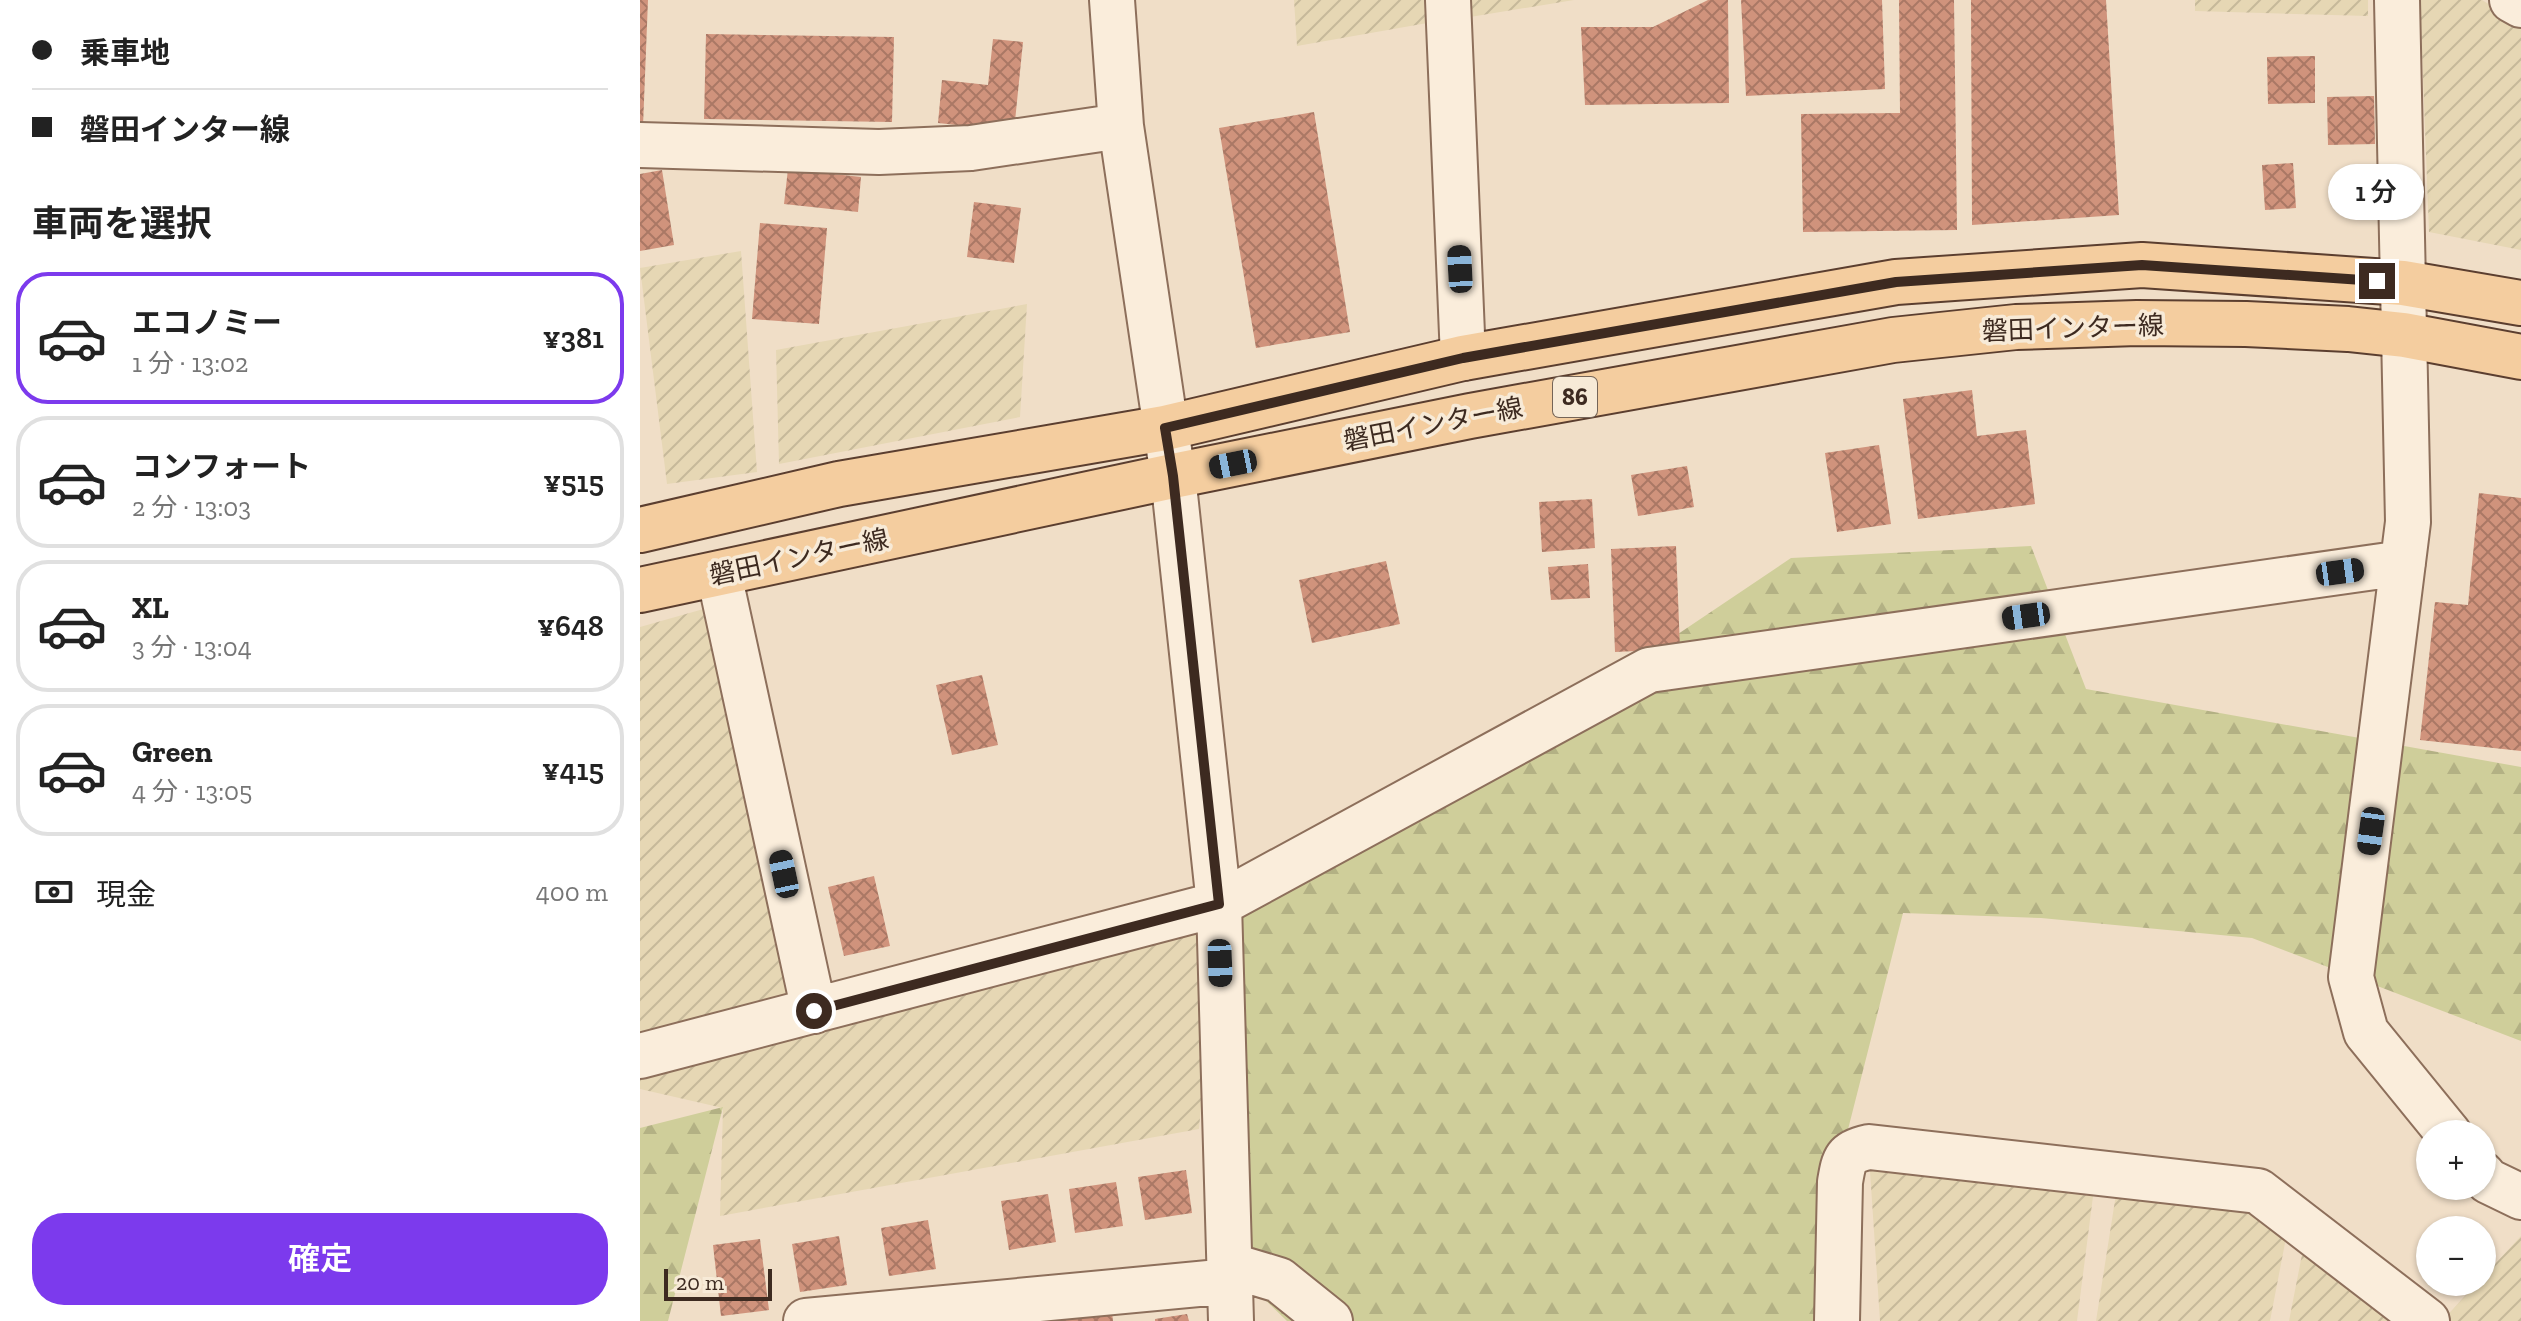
<!DOCTYPE html>
<html lang="ja">
<meta charset="utf-8">
<style>
body{margin:0;font-family:"Zilla Slab","Noto Sans JP",serif;background:#f2f2f2;color:#222;height:100vh;display:flex;flex-direction:column;font-size:30px;white-space:nowrap}
*{box-sizing:border-box;margin:0}
p{font-size:26px;color:#767676}
.icon{flex:none;width:44px;height:44px;fill:none;stroke:currentColor;stroke-width:2;stroke-linecap:round;stroke-linejoin:round}
.map{position:relative;flex:1;overflow:hidden}
.details{display:flex;flex-direction:column;background:#fff;width:640px}
.details>*{flex:none}
.top-card{display:grid;align-content:center;height:176px;padding:0 32px;background:#fff}
.tools{position:absolute;left:1776px;top:1120px;display:grid;gap:16px}
.tools a{display:grid;place-items:center;width:80px;height:80px;border-radius:50%;background:#fff;box-shadow:0 2px 6px #0004;font-size:40px}
.scale{position:absolute;left:24px;bottom:20px;width:108px;box-sizing:border-box;padding-left:8px;border:4px solid #3d2a20;border-top:0;font-size:22px;line-height:28px;white-space:nowrap;color:#3d2a20;-webkit-text-stroke:6px #f7ead7;paint-order:stroke}
.end{position:absolute;width:36px;height:36px;margin:-18px;border:10px solid #3d2a20;background:#fff;box-shadow:0 0 0 4px #fff}
.from{border-radius:50%}
.bubble{position:absolute;height:56px;border-radius:28px;background:#fff;box-shadow:0 2px 6px #0004;font-size:26px;font-weight:600;line-height:56px;text-align:center}
.car{position:absolute;width:24px;height:48px;margin:-24px -12px;border-radius:10px;box-shadow:0 0 6px 2px #0007;background:linear-gradient(#222 24%,#8ab4d8 0 40%,#222 0 76%,#8ab4d8 0 86%,#222 0)}
.top-card b{display:flex;align-items:center;gap:28px;height:76px;font-size:30px}
.top-card b+b{border-top:2px solid #e0e0e0}
.top-card i{width:20px;height:20px;background:#222}
ul{padding:0;list-style:none}
li{display:flex;align-items:center;gap:24px;height:132px;margin:0 16px 12px;padding:0 16px;border:4px solid #e0e0e0;border-radius:32px}
li div{flex:1}
li b{display:block;font-size:30px}
li em{font-style:normal;font-weight:600}
li.active{border-color:#7c3aed}
li>.icon{width:72px;height:72px;stroke-width:1.5}
h2{padding:0 32px;font-size:36px;line-height:96px}
.pay{display:flex;align-items:center;gap:20px;height:88px;padding:0 32px;font-size:30px}
.pay p{margin-inline-start:auto}
.action{display:flex;gap:16px;margin-top:auto;padding:16px 32px}
.action a{flex:1;height:92px;border-radius:32px;background:#7c3aed;color:#fff;font-size:32px;font-weight:600;line-height:92px;text-align:center}
main{display:flex;flex:1;min-height:0}
.map>svg:first-child{display:block}
.farmland{fill:url(#farmland-furrows)}
.forest{fill:url(#forest-firs)}
.building{fill:url(#building-cross-hatch)}
.lines{fill:none;stroke-linecap:round;stroke-linejoin:round}
.minor-casing{stroke:#8d6f5b;stroke-width:48}
.major-casing{stroke:#5b3e2f;stroke-width:48}
.minor{stroke:#faeddb;stroke-width:44}
.major{stroke:#f4cd9f;stroke-width:44}
.route{stroke:#3d2a20;stroke-width:10}
.labels{text-anchor:middle;stroke-width:7;stroke-linejoin:round;paint-order:stroke}
.shield{fill:#f7ead7;stroke:#756457;stroke-width:2}
.shield-label{font-size:24px;font-weight:bold;fill:#3d2a20}
.street-label{font-size:26px;fill:#3d2a20;stroke:#f7ead7}
</style>
<main>
<section class="details">
<div class="top-card">
<b><i class="from"></i>乗車地</b>
<b><i></i>磐田インター線</b>
</div>
<h2>車両を選択</h2>
<ul>
<li class="active"><svg class="icon" aria-label="car" viewBox="0 0 24 24"><path d="M5 17H2v-5l4-1 3-4h7l3 4 3 1v5h-3M9 17h6M6 11h13"/><circle cx="7" cy="17" r="2"/><circle cx="17" cy="17" r="2"/></svg><div><b>エコノミー</b><p>1 分 · 13:02</p></div><em>¥381</em></li>
<li><svg class="icon" aria-label="car" viewBox="0 0 24 24"><path d="M5 17H2v-5l4-1 3-4h7l3 4 3 1v5h-3M9 17h6M6 11h13"/><circle cx="7" cy="17" r="2"/><circle cx="17" cy="17" r="2"/></svg><div><b>コンフォート</b><p>2 分 · 13:03</p></div><em>¥515</em></li>
<li><svg class="icon" aria-label="car" viewBox="0 0 24 24"><path d="M5 17H2v-5l4-1 3-4h7l3 4 3 1v5h-3M9 17h6M6 11h13"/><circle cx="7" cy="17" r="2"/><circle cx="17" cy="17" r="2"/></svg><div><b>XL</b><p>3 分 · 13:04</p></div><em>¥648</em></li>
<li><svg class="icon" aria-label="car" viewBox="0 0 24 24"><path d="M5 17H2v-5l4-1 3-4h7l3 4 3 1v5h-3M9 17h6M6 11h13"/><circle cx="7" cy="17" r="2"/><circle cx="17" cy="17" r="2"/></svg><div><b>Green</b><p>4 分 · 13:05</p></div><em>¥415</em></li>
</ul>
<div class="pay"><svg class="icon" aria-label="cash" viewBox="0 0 24 24"><path d="M3 7h18v10H3z"/><circle cx="12" cy="12" r="2"/></svg>現金<p>400 m</p></div>
<div class="action"><a>確定</a></div>
</section>
<div class="map">
<svg width="1881" height="1321" viewBox="0 0 1881 1321">
<defs>
<pattern id="farmland-furrows" width="10" height="10" patternUnits="userSpaceOnUse" patternTransform="scale(2)"><rect width="10" height="10" fill="#e6d7b4"/><path d="M-1 1l2-2M0 10L10 0M9 11l2-2" fill="none" stroke="#c6b99a"/></pattern>
<pattern id="forest-firs" width="22" height="20" patternUnits="userSpaceOnUse" patternTransform="scale(2)"><rect width="22" height="20" fill="#cfce9a"/><path d="M5 1l3.5 6h-7zM16 11l3.5 6h-7z" fill="#b3b184"/></pattern>
<pattern id="building-cross-hatch" width="8" height="8" patternUnits="userSpaceOnUse" patternTransform="scale(2)"><rect width="8" height="8" fill="#d0937c"/><path d="M0 0l8 8M0 8l8-8" fill="none" stroke="#aa7865"/></pattern>
</defs>
<rect width="100%" height="100%" fill="#f0dec7"/>
<path class="farmland" d="M 654,0 L 792,0 L 793,22 L 657,46 Z
M 823,0 L 934,0 L 824,18 Z
M 1555,0 L 1728,0 L 1728,16 L 1555,11 Z
M 1780,0 L 1842,0 L 1881,24 L 1881,250 L 1789,232 Z
M 101,251 L 117,472 L 27,484 L 0,268 Z
M 387,304 L 380,417 L 139,464 L 136,350 Z
M 67,608 L 170,994 L 0,1036 L 0,627 Z
M 579,904 L 559,1129 L 80,1216 L 83,1108 L 0,1089 L 0,1056 Z
M 1263,1151 L 1456,1173 L 1437,1321 L 1240,1321 L 1230,1171 Z
M 1479,1175 L 1650,1217 L 1630,1321 L 1456,1321 Z
M 1667,1229 L 1787,1321 L 1649,1321 Z
M 1881,1236 L 1881,1321 L 1802,1321 L 1838,1282 L 1842,1282 L 1842,1278 Z"/>
<path class="forest" d="M 1391,546 L 1446,689 L 1881,767 L 1881,1041 L 1612,938 L 1401,918 L 1263,913 L 1201,1157 L 1188,1321 L 647,1321 L 589,1265 L 579,904 L 818,782 L 1151,558 Z
M 83,1107 L 28,1321 L 0,1321 L 0,1128 Z"/>
<path class="building" d="M 0,0 L 8,0 L 3,126 L 0,126 Z
M 1068,0 L 1088,0 L 1089,103 L 945,105 L 941,27 L 1013,27 Z
M 1101,0 L 1242,0 L 1245,89 L 1106,96 Z
M 1259,0 L 1314,0 L 1317,230 L 1163,232 L 1161,114 L 1260,113 Z
M 1331,0 L 1466,0 L 1479,215 L 1332,225 Z
M 66,34 L 254,37 L 252,122 L 64,119 Z
M 353,39 L 383,42 L 374,131 L 298,123 L 302,80 L 348,85 Z
M 1675,56 L 1675,103 L 1628,104 L 1627,57 Z
M 1734,96 L 1735,144 L 1688,145 L 1687,97 Z
M 674,112 L 710,332 L 616,348 L 579,128 Z
M 1653,163 L 1656,208 L 1625,210 L 1622,165 Z
M 148,169 L 221,177 L 218,212 L 144,204 Z
M 22,170 L 34,245 L 0,251 L 0,174 Z
M 334,202 L 381,208 L 374,263 L 327,257 Z
M 120,223 L 187,228 L 179,324 L 112,319 Z
M 1332,390 L 1337,436 L 1386,430 L 1395,504 L 1278,519 L 1263,399 Z
M 1239,445 L 1251,524 L 1197,532 L 1185,453 Z
M 1047,466 L 1054,507 L 998,516 L 991,475 Z
M 1839,493 L 1881,498 L 1881,751 L 1780,740 L 1795,602 L 1828,605 Z
M 952,499 L 955,548 L 902,552 L 899,502 Z
M 1036,546 L 1040,649 L 975,652 L 971,549 Z
M 746,561 L 760,624 L 672,643 L 659,580 Z
M 948,564 L 950,598 L 911,600 L 908,567 Z
M 342,675 L 358,745 L 312,755 L 296,685 Z
M 234,876 L 250,946 L 204,956 L 188,887 Z
M 546,1170 L 552,1213 L 505,1220 L 498,1177 Z
M 476,1182 L 483,1226 L 435,1233 L 429,1189 Z
M 408,1194 L 416,1242 L 369,1250 L 361,1201 Z
M 288,1220 L 296,1269 L 249,1276 L 241,1228 Z
M 199,1236 L 207,1285 L 160,1292 L 152,1244 Z
M 120,1239 L 129,1310 L 81,1316 L 73,1245 Z
M 472,1313 L 473,1321 L 421,1321 L 421,1319 Z
M 547,1314 L 549,1321 L 515,1321 L 515,1319 Z"/>
<g class="lines">
<defs>
<path id="minor" d="M 472,0 L 481,126 L 533,476 L 579,904 L 591,1321
M 808,0 L 823,358
M 1757,0 L 1768,522 L 1711,977 L 1726,1032 L 1809,1134
M 1872,0 L 1881,5
M 0,145 L 239,152 L 331,148 L 481,126
M 79,574 L 174,1011
M 0,1056 L 579,904 L 1009,670 L 1763,563
M 1842,1174 L 1848,1181 L 1881,1197
M 589,1265 L 639,1280 L 690,1321
M 166,1321 L 590,1281
M 1197,1321 L 1200,1182 C 1204,1159 1205,1152 1229,1147 L 1618,1191 L 1787,1321"/>
<path id="major" d="M 0,530 L 199,484 L 525,428 L 823,358 L 1256,282 L 1502,265 L 1763,283 L 1881,303
M 0,590 L 533,476 L 830,416 L 1253,340 L 1376,327 L 1497,323 L 1606,324 L 1708,329 L 1764,335 L 1881,357"/>
</defs>
<use href="#minor" class="minor-casing"/>
<use href="#major" class="major-casing"/>
<use href="#minor" class="minor"/>
<use href="#major" class="major"/>
</g>
<g class="lines">
<path class="route" d="M 174,1011 L 579,904 L 533,476 L 525,428 L 823,358 L 1256,282 L 1502,265 L 1737,281"/>
</g>
<g class="labels">
<rect class="shield" x="913" y="377" width="44" height="40" rx="6"/>
<g class="shield-label">
<text x="935" y="405">86</text>
</g>
<g class="street-label">
<text transform="translate(1433 328) rotate(-2)" y="9">磐田インター線</text>
<text transform="translate(793 424) rotate(-11)" y="9">磐田インター線</text>
<text transform="translate(159 557) rotate(-12)" y="9">磐田インター線</text>
</g>
</g>
</svg>
<div class="tools">
<a>+</a>
<a>−</a>
</div>
<div class="scale">20 m</div>
<i class="end from" style="left:174px;top:1011px"></i>
<i class="end" style="left:1737px;top:281px"></i>
<div class="bubble" style="left:1688px;top:164px;width:96px">1 分</div>
<i class="car" style="left:820px;top:269px;rotate:357deg"></i>
<i class="car" style="left:593px;top:464px;rotate:259deg"></i>
<i class="car" style="left:1700px;top:572px;rotate:82deg"></i>
<i class="car" style="left:1386px;top:616px;rotate:262deg"></i>
<i class="car" style="left:1731px;top:831px;rotate:188deg"></i>
<i class="car" style="left:144px;top:874px;rotate:348deg"></i>
<i class="car" style="left:580px;top:963px;rotate:178deg"></i>
</div>
</main>
